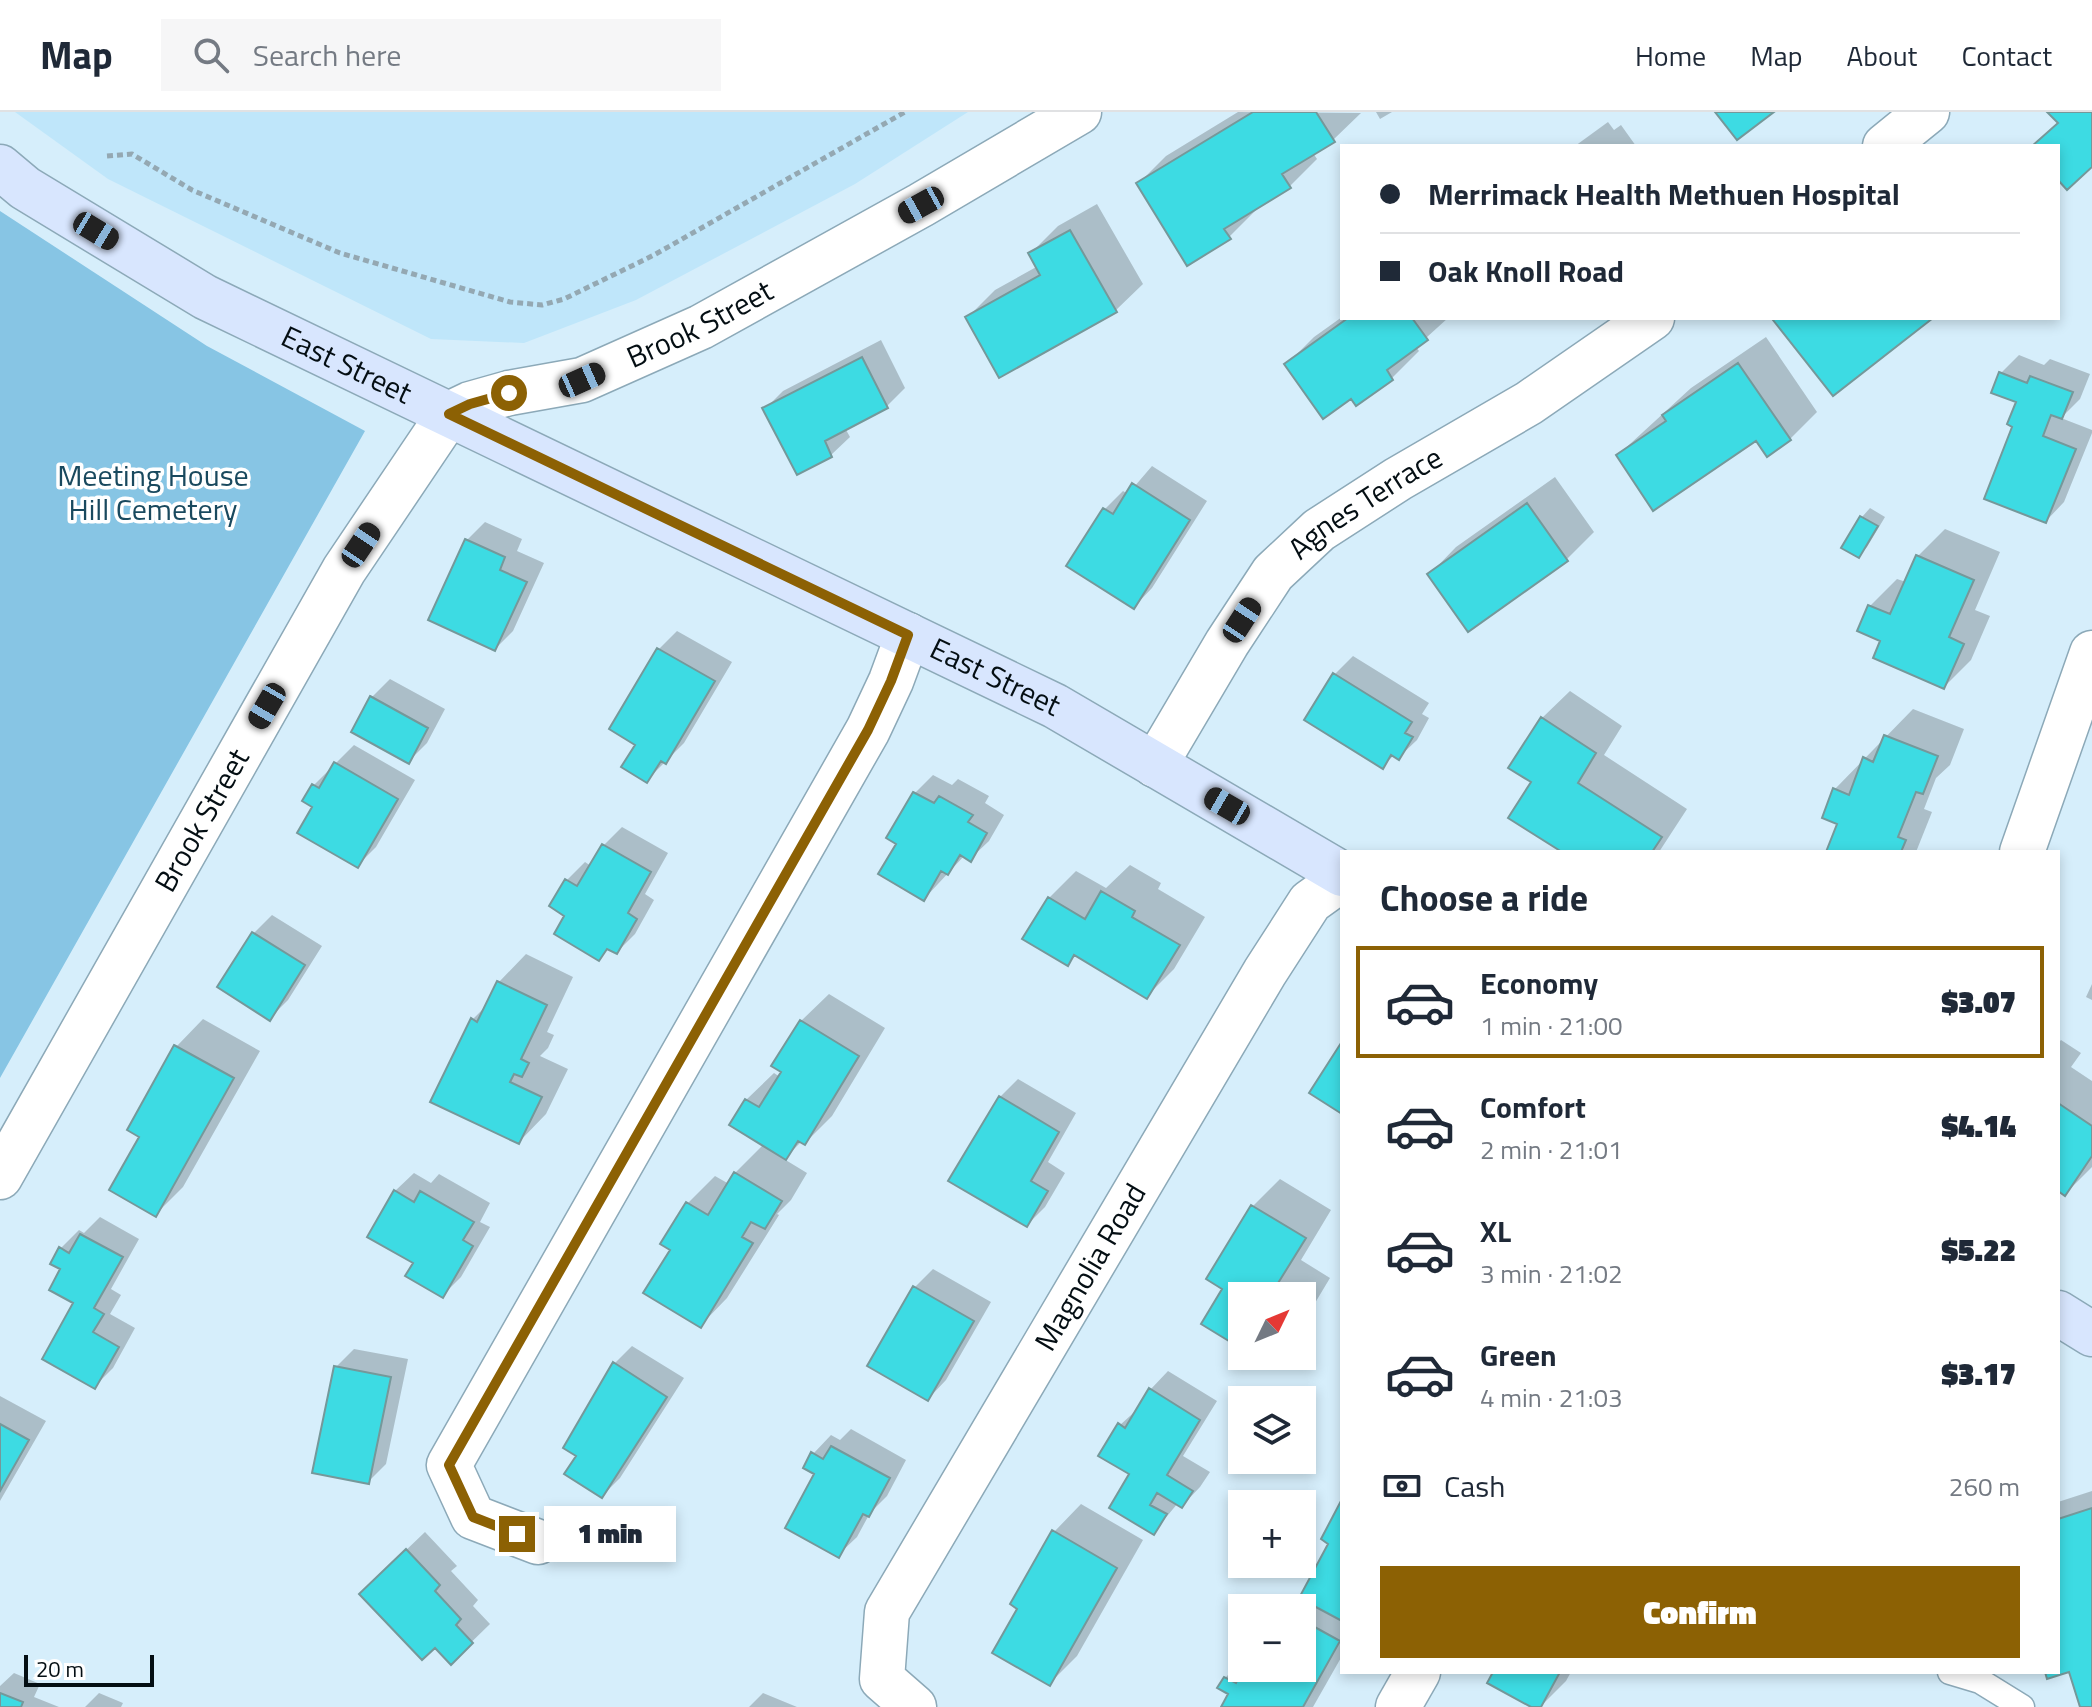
<!DOCTYPE html>
<meta charset="utf-8">
<style>
body{margin:0;font-family:"Titillium Web",sans-serif;background:#f6f6f7;color:#1f2937;height:100vh;display:flex;flex-direction:column;font-size:30px;white-space:nowrap}
*{box-sizing:border-box;margin:0}
p{font-size:26px;color:#747a83}
.icon{flex:none;width:44px;height:44px;fill:none;stroke:currentColor;stroke-width:2;stroke-linecap:round;stroke-linejoin:round}
.map{position:relative;flex:1;overflow:hidden}
.sheet{position:absolute;left:1340px;top:738px;width:720px;height:824px;display:flex;flex-direction:column;background:#fff;border-radius:0px;box-shadow:0 4px 12px #0003}
.sheet>*{flex:none}
.banner{position:absolute;left:1340px;top:32px;width:720px;height:176px;border-radius:0px;box-shadow:0 4px 12px #0003;display:grid;align-content:center;height:176px;padding:0 40px;background:#fff}
.needle{width:52px;rotate:47deg}
.fabs{position:absolute;left:1228px;top:1170px;display:grid;gap:16px}
.fabs a{display:grid;place-items:center;width:88px;height:88px;border-radius:0px;background:#fff;box-shadow:0 4px 12px #0003;font-size:40px}
.scale{position:absolute;left:24px;bottom:20px;width:130px;box-sizing:border-box;padding-left:8px;border:4px solid #040e13;border-top:0;font-size:22px;line-height:28px;white-space:nowrap;color:#040e13;-webkit-text-stroke:6px #fff;paint-order:stroke}
.end{position:absolute;width:36px;height:36px;margin:-18px;border:10px solid #8c6104;background:#fff;box-shadow:0 0 0 4px #fff}
.from{border-radius:50%}
.bubble{position:absolute;height:56px;border-radius:0px;background:#fff;box-shadow:0 4px 12px #0003;font-size:26px;font-weight:800;line-height:56px;text-align:center}
.car{position:absolute;width:24px;height:48px;margin:-24px -12px;border-radius:10px;box-shadow:0 0 6px 2px #0007;background:linear-gradient(#222 24%,#8ab4d8 0 40%,#222 0 76%,#8ab4d8 0 86%,#222 0)}
.banner b{display:flex;align-items:center;gap:28px;height:76px;font-size:30px}
.banner b+b{border-top:2px solid #e0e1e3}
.banner i{width:20px;height:20px;background:#1f2937}
ul{padding:0;list-style:none}
li{display:flex;align-items:center;gap:24px;height:112px;margin:0 16px 12px;padding:0 24px;border:4px solid transparent;border-radius:0px}
li div{flex:1}
li b{display:block;font-size:30px}
li em{font-style:normal;font-weight:800}
li.selected{border-color:#8c6104}
li>.icon{width:72px;height:72px;stroke-width:1.5}
h2{padding:0 40px;font-size:36px;line-height:96px}
.pay{display:flex;align-items:center;gap:20px;height:88px;padding:0 40px;font-size:30px}
.pay p{margin-inline-start:auto}
.button{display:flex;gap:16px;margin-top:auto;padding:16px 40px}
.button a{flex:1;height:92px;border-radius:0px;background:#8c6104;color:#fff;font-size:32px;font-weight:800;line-height:92px;text-align:center}
header{display:flex;align-items:center;gap:48px;box-sizing:border-box;height:112px;padding:0 40px;background:#fff;border-bottom:2px solid #e0e1e3}
header strong{font-size:38px}
nav{display:flex;gap:44px;margin-inline-start:auto;font-size:28px}
.search{width:560px;height:72px;background:#f6f6f7;display:flex;align-items:center;gap:20px;box-sizing:border-box;padding:0 28px;border-radius:0px;color:#747a83;font-size:30px}
.map>svg:first-child{display:block}
.built{fill:#bfe6fa}
.green{fill:#87c5e4}
.shadow{fill:#0003}
.building{fill:#3ddbe3;stroke:#75989a;stroke-width:2}
.lines{fill:none;stroke-linecap:round;stroke-linejoin:round}
.service-casing{stroke:#8ca9b8;stroke-width:27}
.minor-casing{stroke:#8ca9b8;stroke-width:47}
.secondary-casing{stroke:#8ca9b8;stroke-width:47}
.path{stroke:#94a8b2;stroke-width:5;stroke-dasharray:6 4;stroke-linecap:butt}
.service{stroke:#fff;stroke-width:24}
.minor{stroke:#fff;stroke-width:44}
.secondary{stroke:#d8e6fe;stroke-width:44}
.route{stroke:#8c6104;stroke-width:10}
.labels{text-anchor:middle;stroke-width:7;stroke-linejoin:round;paint-order:stroke}
.street-label{font-size:30px;fill:#040e13;stroke:#fff}
.park-label{font-size:30px;fill:#19495e;stroke:#fff}
</style>
<header>
<strong>Map</strong>
<div class="search"><svg class="icon" aria-label="search" viewBox="0 0 24 24"><circle cx="10" cy="10" r="6"/><path d="M15 15l6 6"/></svg>Search here</div>
<nav><a>Home</a><a>Map</a><a>About</a><a>Contact</a></nav>
</header>
<div class="map">
<svg width="2092" height="1595" viewBox="0 0 2092 1595">
<rect width="100%" height="100%" fill="#d6eefb"/>
<path class="built" d="M 15,0 L 968,0 L 855,72 L 636,188 L 524,231 L 431,227 L 108,67 Z"/>
<path class="green" d="M 0,99 L 207,234 L 365,319 L 0,966 Z"/>
<path class="shadow" d="M 1238,0 L 1361,1 L 1333,28 L 1313,41 L 1317,47 L 1290,74 L 1255,95 L 1256,98 L 1229,125 L 1139,71 L 1166,44 Z
M 1376,0 L 1392,0 L 1380,7 Z
M 1608,10 L 1614,18 L 1621,13 L 1636,34 L 1575,34 Z
M 1097,92 L 1143,172 L 1115,199 L 967,206 L 995,178 L 1038,154 L 1031,141 L 1058,114 Z
M 1342,205 L 1342,206 L 1448,206 L 1416,235 L 1419,239 L 1392,266 L 1357,291 L 1352,284 L 1287,252 L 1314,225 Z
M 1766,225 L 1817,300 L 1790,327 L 1757,326 L 1618,343 L 1691,276 Z
M 881,228 L 905,276 L 887,294 L 845,316 L 850,325 L 831,343 L 798,361 L 765,297 L 783,279 Z
M 2019,243 L 2044,253 L 2050,247 L 2090,262 L 2080,287 L 2061,306 L 2092,318 L 2092,321 L 2064,390 L 2046,409 L 2015,314 L 2018,289 L 2001,261 Z
M 1152,354 L 1207,389 L 1152,476 L 1134,495 L 1069,453 L 1105,397 L 1123,379 L 1128,382 Z
M 1555,365 L 1594,420 L 1567,447 L 1429,463 L 1456,435 Z
M 1870,396 L 1885,405 L 1867,435 L 1858,444 L 1862,405 Z
M 485,410 L 522,427 L 517,439 L 544,451 L 513,519 L 495,537 L 466,429 Z
M 1945,417 L 2000,440 L 1975,498 L 1990,504 L 1971,548 L 1944,575 L 1870,494 L 1897,467 L 1906,470 L 1918,444 Z
M 677,519 L 732,550 L 684,631 L 647,668 L 637,632 L 612,616 L 659,537 Z
M 1353,544 L 1429,591 L 1422,602 L 1429,606 L 1417,628 L 1398,646 L 1394,643 L 1383,654 L 1335,562 Z
M 390,567 L 445,597 L 427,631 L 409,649 L 372,585 Z
M 1570,579 L 1622,614 L 1604,643 L 1687,697 L 1659,740 L 1564,740 L 1534,669 L 1542,606 Z
M 1913,597 L 1964,617 L 1950,653 L 1936,666 L 1924,697 L 1932,700 L 1916,740 L 1829,740 L 1840,711 L 1835,677 Z
M 354,633 L 415,668 L 376,735 L 357,754 L 314,694 L 305,688 L 314,673 Z
M 933,663 L 952,673 L 958,667 L 989,684 L 985,691 L 1004,703 L 989,729 L 970,747 L 964,744 L 924,787 L 898,731 L 915,681 Z
M 622,715 L 668,741 L 645,782 L 654,788 L 635,822 L 617,840 L 609,836 L 599,846 L 567,803 L 551,794 L 567,768 L 585,750 L 591,754 L 604,733 Z
M 1130,753 L 1161,771 L 1158,777 L 1205,805 L 1174,857 L 1147,884 L 1077,842 L 1068,852 L 1049,786 L 1076,759 L 1106,776 Z
M 272,803 L 322,834 L 288,888 L 270,906 L 220,875 L 254,821 Z
M 526,842 L 573,865 L 547,920 L 554,923 L 548,936 L 540,944 L 568,957 L 546,1002 L 519,1030 L 472,908 L 488,892 L 499,870 Z
M 2092,872 L 2092,888 L 2086,885 Z
M 829,882 L 885,916 L 832,1004 L 805,1031 L 802,1029 L 784,1047 L 807,1061 L 791,1088 L 777,1102 L 779,1103 L 727,1186 L 700,1214 L 672,1137 L 688,1091 L 715,1064 L 729,1072 L 735,1061 L 764,1032 L 746,988 L 774,961 L 780,965 L 801,909 Z
M 203,907 L 260,939 L 183,1075 L 156,1102 L 142,1024 L 176,935 Z
M 2061,928 L 2081,941 L 2071,955 L 2092,969 L 2092,1055 L 2065,1082 L 2058,1077 L 2058,931 Z
M 1018,967 L 1076,1001 L 1048,1050 L 1065,1061 L 1045,1095 L 1027,1113 L 1000,985 Z
M 414,1061 L 431,1071 L 439,1062 L 490,1091 L 480,1110 L 490,1115 L 461,1165 L 443,1183 L 395,1079 Z
M 1280,1067 L 1331,1098 L 1301,1148 L 1330,1166 L 1312,1196 L 1302,1205 L 1302,1184 L 1242,1184 L 1242,1235 L 1225,1177 L 1209,1167 L 1253,1094 Z
M 100,1105 L 139,1127 L 111,1177 L 121,1183 L 110,1202 L 135,1216 L 113,1256 L 95,1274 L 76,1190 L 63,1157 L 61,1136 L 79,1118 L 84,1121 Z
M 933,1157 L 991,1190 L 946,1268 L 928,1287 L 870,1253 L 915,1175 Z
M 632,1234 L 684,1266 L 620,1366 L 602,1384 L 614,1252 Z
M 354,1237 L 408,1247 L 386,1352 L 368,1370 L 336,1255 Z
M 1168,1259 L 1217,1289 L 1183,1344 L 1210,1360 L 1200,1375 L 1182,1394 L 1178,1391 L 1153,1421 L 1132,1361 L 1120,1313 L 1140,1295 L 1150,1278 Z
M 0,1284 L 46,1309 L 0,1389 Z
M 851,1317 L 906,1348 L 887,1384 L 870,1401 L 857,1425 L 838,1443 L 813,1342 L 831,1323 L 840,1328 Z
M 2092,1379 L 2092,1595 L 2082,1595 L 2070,1557 L 2049,1565 L 2047,1560 L 2058,1560 L 2058,1390 Z
M 1342,1391 L 1342,1544 L 1313,1595 L 1223,1595 L 1231,1581 L 1225,1566 L 1242,1549 L 1242,1556 L 1302,1556 L 1302,1503 L 1313,1492 Z
M 1081,1392 L 1143,1428 L 1077,1544 L 1050,1571 L 1054,1420 Z
M 425,1420 L 457,1454 L 451,1459 L 478,1488 L 473,1494 L 490,1512 L 451,1550 L 380,1463 Z
M 1495,1560 L 1571,1560 L 1566,1569 L 1540,1595 L 1535,1595 Z
M 14,1561 L 40,1572 L 34,1585 L 59,1595 L 0,1595 L 0,1574 Z
M 99,1581 L 123,1591 L 121,1595 L 85,1595 Z
M 763,1581 L 797,1595 L 749,1595 Z"/>
<path class="building" d="M 1253,0 L 1316,0 L 1335,30 L 1282,62 L 1291,76 L 1224,117 L 1231,127 L 1187,154 L 1136,71 Z
M 1715,0 L 1774,0 L 1737,28 Z
M 2047,0 L 2092,0 L 2092,55 L 2067,78 L 2058,68 L 2058,34 L 2032,34 L 2058,11 Z
M 1070,118 L 1117,200 L 999,266 L 965,205 L 1040,163 L 1028,141 Z
M 1348,206 L 1412,206 L 1428,228 L 1387,258 L 1393,268 L 1356,294 L 1351,287 L 1323,307 L 1284,252 Z
M 1776,206 L 1933,206 L 1833,284 L 1773,208 Z
M 862,245 L 888,296 L 825,329 L 832,345 L 797,363 L 762,296 Z
M 1738,251 L 1791,328 L 1767,345 L 1756,329 L 1653,399 L 1616,343 L 1666,309 L 1662,303 Z
M 1999,260 L 2027,271 L 2030,264 L 2073,280 L 2062,307 L 2051,303 L 2043,324 L 2076,337 L 2046,411 L 1984,387 L 2012,315 L 2007,312 L 2016,290 L 1991,281 Z
M 1132,371 L 1190,408 L 1134,497 L 1066,454 L 1103,396 L 1113,402 Z
M 1527,391 L 1568,449 L 1468,520 L 1427,462 Z
M 1860,404 L 1878,414 L 1859,446 L 1841,436 Z
M 465,427 L 505,445 L 500,458 L 527,470 L 495,539 L 428,508 Z
M 1916,443 L 1974,468 L 1949,525 L 1964,532 L 1944,577 L 1873,546 L 1880,529 L 1857,519 L 1868,493 L 1890,502 Z
M 657,536 L 715,569 L 666,652 L 661,649 L 647,671 L 621,655 L 635,633 L 609,617 Z
M 1333,561 L 1412,610 L 1405,621 L 1413,625 L 1399,648 L 1391,643 L 1383,657 L 1304,608 Z
M 370,584 L 428,616 L 409,652 L 351,620 Z
M 1541,605 L 1596,641 L 1578,671 L 1662,725 L 1652,740 L 1562,740 L 1508,706 L 1531,670 L 1508,656 Z
M 1884,623 L 1938,644 L 1923,682 L 1916,680 L 1898,725 L 1906,728 L 1901,740 L 1826,740 L 1837,712 L 1822,706 L 1833,676 L 1849,683 L 1863,645 L 1873,650 Z
M 334,650 L 398,687 L 358,756 L 297,721 L 312,695 L 302,689 L 312,672 L 319,676 Z
M 913,680 L 934,691 L 939,684 L 973,703 L 968,710 L 987,721 L 971,750 L 960,743 L 948,763 L 941,759 L 924,789 L 878,762 L 896,732 L 886,726 Z
M 602,732 L 651,760 L 628,801 L 637,807 L 617,842 L 607,837 L 599,849 L 554,822 L 564,804 L 549,794 L 565,767 L 577,774 Z
M 1101,779 L 1135,799 L 1132,805 L 1180,833 L 1147,887 L 1074,843 L 1068,854 L 1022,827 L 1048,785 L 1085,807 Z
M 252,820 L 305,853 L 270,909 L 217,875 Z
M 497,869 L 547,893 L 521,947 L 529,951 L 522,965 L 514,962 L 510,970 L 542,985 L 519,1032 L 430,990 L 471,906 L 477,910 Z
M 800,908 L 859,944 L 805,1033 L 798,1029 L 786,1048 L 729,1013 L 745,987 L 759,995 L 781,960 L 771,954 Z
M 1341,931 L 1342,932 L 1342,1002 L 1309,981 Z
M 174,933 L 234,966 L 156,1105 L 109,1078 L 139,1025 L 127,1018 Z
M 999,984 L 1059,1020 L 1031,1069 L 1048,1079 L 1027,1115 L 948,1069 Z
M 2058,991 L 2092,1014 L 2092,1044 L 2065,1084 L 2058,1079 Z
M 734,1060 L 782,1089 L 765,1117 L 751,1110 L 742,1125 L 753,1131 L 701,1216 L 643,1181 L 670,1138 L 660,1132 L 686,1090 L 708,1103 Z
M 394,1078 L 414,1090 L 420,1079 L 474,1110 L 463,1128 L 473,1134 L 443,1186 L 405,1164 L 413,1151 L 367,1125 Z
M 1251,1093 L 1306,1126 L 1275,1176 L 1288,1184 L 1242,1184 L 1242,1237 L 1201,1212 L 1222,1177 L 1206,1167 Z
M 80,1122 L 123,1145 L 94,1196 L 104,1202 L 93,1220 L 119,1235 L 95,1277 L 42,1247 L 73,1191 L 49,1178 L 60,1157 L 50,1152 L 59,1135 L 69,1141 Z
M 913,1174 L 974,1209 L 928,1289 L 867,1254 Z
M 613,1250 L 667,1285 L 602,1386 L 564,1362 L 576,1344 L 563,1336 Z
M 334,1254 L 391,1265 L 369,1372 L 312,1361 Z
M 1149,1276 L 1200,1308 L 1167,1363 L 1193,1379 L 1182,1396 L 1157,1381 L 1150,1393 L 1167,1402 L 1154,1423 L 1109,1396 L 1129,1362 L 1098,1344 L 1118,1311 L 1125,1316 Z
M 0,1312 L 29,1328 L 0,1379 Z
M 831,1334 L 890,1366 L 869,1405 L 863,1402 L 839,1446 L 785,1416 L 814,1362 L 803,1356 L 811,1340 L 823,1347 Z
M 1342,1387 L 1342,1509 L 1299,1486 L 1328,1432 L 1321,1427 Z
M 2092,1396 L 2092,1595 L 2080,1595 L 2069,1560 L 2047,1567 L 2045,1560 L 2058,1560 L 2058,1407 Z
M 1052,1418 L 1117,1456 L 1050,1574 L 992,1541 L 1017,1497 L 1010,1492 Z
M 406,1437 L 440,1473 L 435,1479 L 461,1507 L 456,1513 L 473,1531 L 451,1553 L 435,1536 L 422,1548 L 359,1482 Z
M 1302,1508 L 1340,1529 L 1303,1595 L 1221,1595 L 1228,1582 L 1217,1576 L 1224,1565 L 1236,1571 L 1244,1556 L 1302,1556 Z
M 1493,1560 L 1560,1560 L 1541,1595 L 1531,1595 L 1487,1571 Z
M 0,1581 L 23,1590 L 21,1595 L 0,1595 Z"/>
<g class="lines">
<defs>
<path id="service" d="M 1950,1560 L 1980,1569 L 2022,1595"/>
<g id="minor">
<path d="M 1885,34 L 1927,0"/>
<path id="s1" d="M 1155,653 L 1227,531 L 1273,461 L 1319,418 L 1398,367 L 1529,291 L 1652,206"/>
<path d="M 2022,740 L 2092,541"/>
<path id="s2" d="M 0,1065 L 344,458 L 449,302 L 470,292 L 509,281 L 582,268 L 701,215 L 921,93 L 1079,0"/>
<path d="M 538,1430 L 473,1405 L 449,1353 L 868,618 L 891,569 L 908,523"/>
<path id="s3" d="M 914,1595 L 882,1567 L 887,1500 L 1265,860 L 1310,790 L 1342,767"/>
<path d="M 1398,1595 L 1418,1560"/>
</g>
<g id="secondary">
<path id="s4" d="M 0,55 L 25,76 L 205,185 L 1055,594 L 1342,762"/>
<path d="M 2058,1201 L 2092,1222"/>
</g>
</defs>
<use href="#service" class="service-casing"/>
<use href="#minor" class="minor-casing"/>
<use href="#secondary" class="secondary-casing"/>
<path class="path" d="M 107,44 L 132,42 L 192,78 L 340,141 L 510,190 L 542,193 L 564,187 L 654,143 L 905,0"/>
<use href="#service" class="service"/>
<use href="#minor" class="minor"/>
<use href="#secondary" class="secondary"/>
</g>
<g class="lines">
<path class="route" d="M 509,281 L 470,292 L 449,302 L 908,523 L 891,569 L 868,618 L 449,1353 L 473,1405 L 517,1422"/>
</g>
<g class="labels">
<g class="street-label">
<text dy="10" stroke="none"><textPath href="#s2" startOffset="1154">Brook Street</textPath></text>
<text dy="10" stroke="none"><textPath href="#s4" startOffset="400">East Street</textPath></text>
<text dy="10" stroke="none"><textPath href="#s1" startOffset="342">Agnes Terrace</textPath></text>
<text dy="10" stroke="none"><textPath href="#s4" startOffset="1120">East Street</textPath></text>
<text dy="10" stroke="none"><textPath href="#s2" startOffset="410">Brook Street</textPath></text>
<text dy="10" stroke="none"><textPath href="#s3" startOffset="510">Magnolia Road</textPath></text>
</g>
<g class="park-label">
<text x="153" y="374">Meeting House<tspan x="153" dy="34">Hill Cemetery</tspan></text>
</g>
</g>
</svg>
<div class="fabs">
<a><svg class="needle" viewBox="-14 -14 28 28"><path d="M0-13l5 13h-10z" fill="#e53935"/><path d="M0 13l5-13h-10z" fill="#747a83"/></svg></a>
<a><svg class="icon" aria-label="layers" viewBox="0 0 24 24"><path d="M12 4l9 5-9 5-9-5zM3 14l9 5 9-5"/></svg></a>
<a>+</a>
<a>−</a>
</div>
<div class="scale">20 m</div>
<i class="end from" style="left:509px;top:281px"></i>
<i class="end" style="left:517px;top:1422px"></i>
<div class="bubble" style="left:544px;top:1394px;width:132px">1 min</div>
<i class="car" style="left:921px;top:93px;rotate:241deg"></i>
<i class="car" style="left:96px;top:119px;rotate:121deg"></i>
<i class="car" style="left:582px;top:268px;rotate:66deg"></i>
<i class="car" style="left:361px;top:433px;rotate:34deg"></i>
<i class="car" style="left:1242px;top:508px;rotate:33deg"></i>
<i class="car" style="left:267px;top:594px;rotate:210deg"></i>
<i class="car" style="left:1227px;top:694px;rotate:300deg"></i>
<div class="banner">
<b><i class="from"></i>Merrimack Health Methuen Hospital</b>
<b><i></i>Oak Knoll Road</b>
</div>
<section class="sheet">
<h2>Choose a ride</h2>
<ul>
<li class="selected"><svg class="icon" aria-label="car" viewBox="0 0 24 24"><path d="M5 17H2v-5l4-1 3-4h7l3 4 3 1v5h-3M9 17h6M6 11h13"/><circle cx="7" cy="17" r="2"/><circle cx="17" cy="17" r="2"/></svg><div><b>Economy</b><p>1 min · 21:00</p></div><em>$3.07</em></li>
<li><svg class="icon" aria-label="car" viewBox="0 0 24 24"><path d="M5 17H2v-5l4-1 3-4h7l3 4 3 1v5h-3M9 17h6M6 11h13"/><circle cx="7" cy="17" r="2"/><circle cx="17" cy="17" r="2"/></svg><div><b>Comfort</b><p>2 min · 21:01</p></div><em>$4.14</em></li>
<li><svg class="icon" aria-label="car" viewBox="0 0 24 24"><path d="M5 17H2v-5l4-1 3-4h7l3 4 3 1v5h-3M9 17h6M6 11h13"/><circle cx="7" cy="17" r="2"/><circle cx="17" cy="17" r="2"/></svg><div><b>XL</b><p>3 min · 21:02</p></div><em>$5.22</em></li>
<li><svg class="icon" aria-label="car" viewBox="0 0 24 24"><path d="M5 17H2v-5l4-1 3-4h7l3 4 3 1v5h-3M9 17h6M6 11h13"/><circle cx="7" cy="17" r="2"/><circle cx="17" cy="17" r="2"/></svg><div><b>Green</b><p>4 min · 21:03</p></div><em>$3.17</em></li>
</ul>
<div class="pay"><svg class="icon" aria-label="cash" viewBox="0 0 24 24"><path d="M3 7h18v10H3z"/><circle cx="12" cy="12" r="2"/></svg>Cash<p>260 m</p></div>
<div class="button"><a>Confirm</a></div>
</section>
</div>
